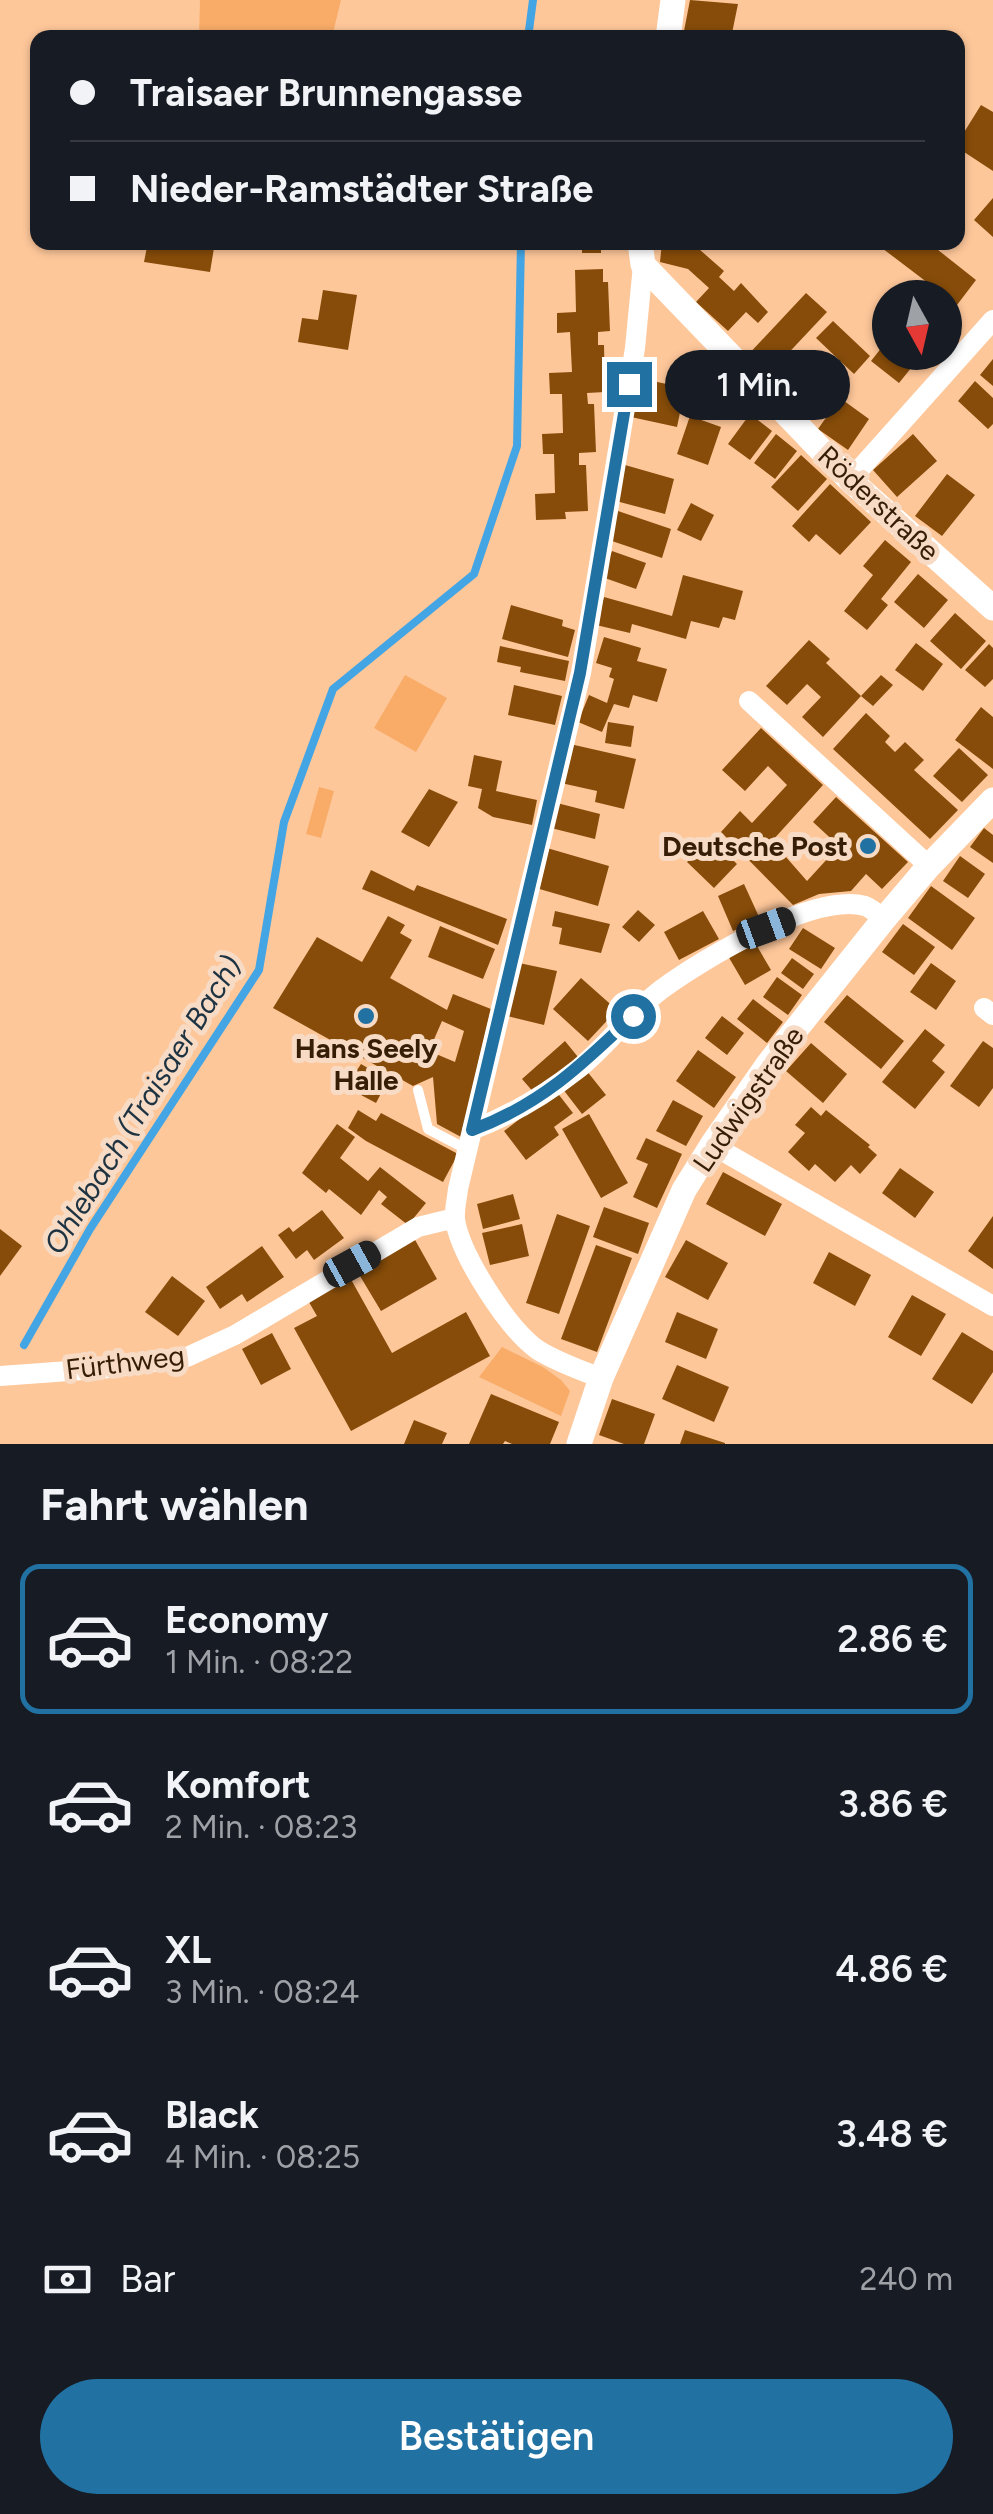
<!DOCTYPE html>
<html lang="de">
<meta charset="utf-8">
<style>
body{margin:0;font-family:Figtree,sans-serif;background:#242831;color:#f1f3f6;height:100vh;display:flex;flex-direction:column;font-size:38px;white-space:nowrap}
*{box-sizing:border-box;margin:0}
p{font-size:32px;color:#9ea1a6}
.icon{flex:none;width:55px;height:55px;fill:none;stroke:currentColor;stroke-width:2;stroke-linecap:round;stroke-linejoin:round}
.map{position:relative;height:1444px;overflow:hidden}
.drawer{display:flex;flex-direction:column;background:#171b24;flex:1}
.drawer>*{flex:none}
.guide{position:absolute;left:30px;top:30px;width:935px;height:220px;border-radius:20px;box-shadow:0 2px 8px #0004;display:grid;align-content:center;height:220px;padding:0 40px;background:#171b24}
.needle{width:65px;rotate:172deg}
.fabs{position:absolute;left:872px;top:280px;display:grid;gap:20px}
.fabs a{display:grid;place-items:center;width:90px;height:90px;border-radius:50%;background:#171b24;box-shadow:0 2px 8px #0004;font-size:50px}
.end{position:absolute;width:45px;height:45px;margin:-22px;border:12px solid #2172a3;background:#fff;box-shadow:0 0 0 5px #fff}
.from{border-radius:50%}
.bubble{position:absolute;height:70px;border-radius:35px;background:#171b24;box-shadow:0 2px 8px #0004;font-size:32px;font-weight:600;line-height:70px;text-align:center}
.car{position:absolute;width:30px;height:60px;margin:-30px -15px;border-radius:12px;box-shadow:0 0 8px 2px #0007;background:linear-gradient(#222 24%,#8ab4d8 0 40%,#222 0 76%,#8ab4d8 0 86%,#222 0)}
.guide b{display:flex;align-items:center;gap:35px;height:95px;font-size:38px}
.guide b+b{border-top:2px solid #363941}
.guide i{width:25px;height:25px;background:#f1f3f6}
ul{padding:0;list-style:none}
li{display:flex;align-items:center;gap:30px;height:150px;margin:0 20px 15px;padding:0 20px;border:5px solid transparent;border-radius:20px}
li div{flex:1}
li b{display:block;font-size:38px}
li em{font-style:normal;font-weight:600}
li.on{border-color:#2172a3}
li>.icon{width:90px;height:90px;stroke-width:1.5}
h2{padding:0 40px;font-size:45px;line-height:120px}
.pay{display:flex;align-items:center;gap:25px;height:110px;padding:0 40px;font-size:38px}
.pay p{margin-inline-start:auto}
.action{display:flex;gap:20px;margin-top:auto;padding:20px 40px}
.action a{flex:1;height:115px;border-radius:60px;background:#2172a3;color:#fff;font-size:40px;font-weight:600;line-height:115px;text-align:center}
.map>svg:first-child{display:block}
.green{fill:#f9ac68}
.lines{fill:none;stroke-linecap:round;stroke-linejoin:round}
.stream{stroke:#44a5e4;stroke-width:8}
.building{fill:#874c09;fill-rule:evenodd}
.service{stroke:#fff;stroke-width:10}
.minor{stroke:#fff;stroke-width:20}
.tertiary{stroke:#fff;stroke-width:25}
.route{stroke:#2172a3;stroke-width:12}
.poi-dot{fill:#2172a3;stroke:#f7dbc5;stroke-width:4}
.labels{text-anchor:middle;stroke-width:10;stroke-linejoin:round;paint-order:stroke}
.street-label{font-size:28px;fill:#361d05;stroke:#f7dbc5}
.poi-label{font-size:28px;font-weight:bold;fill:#361d05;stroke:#f7dbc5;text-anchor:end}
.water-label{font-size:30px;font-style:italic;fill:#1e3342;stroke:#f7dbc5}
</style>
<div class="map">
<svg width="993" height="1444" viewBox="0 0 993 1444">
<rect width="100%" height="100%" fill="#fec79a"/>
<path class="green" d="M 200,0 L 341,0 L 332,37 L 199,38 Z
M 405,675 L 447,698 L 416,752 L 374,728 Z
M 319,787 L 334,791 L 321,838 L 306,834 Z
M 502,1347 L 543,1367 L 561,1380 L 570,1391 L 561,1416 L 479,1377 Z"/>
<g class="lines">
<path class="stream" d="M 528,38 L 533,0
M 24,1345 L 90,1229 L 259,970 L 284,822 L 333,689 L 474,574 L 517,446 L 521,242"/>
</g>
<path class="building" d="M 690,0 L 738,4 L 731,38 L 684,31 Z
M 981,105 L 993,112 L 993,171 L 958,148 L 958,142 Z
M 993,198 L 993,237 L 974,220 Z
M 148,242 L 215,242 L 210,272 L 144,262 Z
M 544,242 L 601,242 L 601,253 L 582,253 L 582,248 L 544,248 Z
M 662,242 L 691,242 L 724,271 L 719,277 L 734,291 L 741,283 L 768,312 L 758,323 L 746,312 L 728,331 L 696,302 L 709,288 L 688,269 L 660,262 Z
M 874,242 L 928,242 L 976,280 L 957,305 Z
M 603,269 L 603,282 L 608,282 L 610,331 L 598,332 L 598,345 L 604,345 L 605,392 L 587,393 L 588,404 L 594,404 L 596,452 L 579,453 L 579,465 L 586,465 L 588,511 L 565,512 L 566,519 L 536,520 L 535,494 L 555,493 L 554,454 L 543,454 L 542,434 L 563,433 L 562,394 L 550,394 L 549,373 L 572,372 L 570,332 L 557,333 L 557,313 L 576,312 L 575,270 Z
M 323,290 L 357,295 L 348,350 L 298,342 L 302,318 L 318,320 Z
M 806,293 L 827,312 L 780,362 L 792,373 L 778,388 L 745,358 Z
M 833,321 L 870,356 L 854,374 L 816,338 Z
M 890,337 L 890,352 L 924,352 L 899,383 L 871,361 Z
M 993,359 L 993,386 L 980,375 Z
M 801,369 L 830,388 L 812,416 L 783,397 Z
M 639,378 L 685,388 L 677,427 L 631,417 Z
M 975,381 L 993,398 L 993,424 L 988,429 L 958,401 Z
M 840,398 L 869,419 L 848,450 L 818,429 Z
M 750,414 L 772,431 L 750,460 L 728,444 Z
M 690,416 L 721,427 L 708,465 L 677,454 Z
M 776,434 L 797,451 L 775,479 L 754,463 Z
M 913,434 L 937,461 L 897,497 L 873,470 Z
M 801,455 L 827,479 L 798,511 L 771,487 Z
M 625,465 L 674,479 L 665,514 L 616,501 Z
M 947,474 L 975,495 L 942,536 L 915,516 Z
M 830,484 L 871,522 L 840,555 L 816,534 L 809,542 L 792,526 Z
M 691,503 L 714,515 L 701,541 L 677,530 Z
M 618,511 L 671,529 L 662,558 L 609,540 Z
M 885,540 L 911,562 L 881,599 L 888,605 L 867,630 L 844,611 L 873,575 L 863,566 Z
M 612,551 L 646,563 L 636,589 L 602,577 Z
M 918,574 L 948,600 L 924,628 L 894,602 Z
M 683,575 L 743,591 L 735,620 L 723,617 L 719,628 L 691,621 L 686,639 L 632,624 L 630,633 L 596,625 L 604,597 L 672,616 Z
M 511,605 L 563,620 L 562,626 L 575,630 L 568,657 L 502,639 Z
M 955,613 L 986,641 L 961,669 L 930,641 Z
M 604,637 L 641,648 L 637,661 L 667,669 L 657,702 L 633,695 L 629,708 L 614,704 L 602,732 L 578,722 L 589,695 L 607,703 L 614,679 L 609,677 L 612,668 L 596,663 Z
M 809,640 L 830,659 L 826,663 L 861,696 L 881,675 L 893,685 L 873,706 L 861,696 L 823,737 L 802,717 L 821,697 L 807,684 L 787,705 L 766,686 Z
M 916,643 L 943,664 L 923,691 L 895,670 Z
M 989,644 L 993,648 L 993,679 L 985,687 L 965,670 Z
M 500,646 L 569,661 L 565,681 L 520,672 L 521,667 L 497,662 Z
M 514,685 L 562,696 L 555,725 L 508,715 Z
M 981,707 L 993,717 L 993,769 L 955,740 Z
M 866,713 L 890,736 L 885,742 L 895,752 L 905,742 L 924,760 L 914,770 L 958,810 L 930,839 L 833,749 Z
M 608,722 L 634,726 L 631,747 L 605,743 Z
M 761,728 L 823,785 L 772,841 L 807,881 L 839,846 L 813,822 L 836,797 L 908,862 L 882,889 L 866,874 L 851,891 L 819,894 L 793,905 L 721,832 L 740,811 L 752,823 L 787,785 L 768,766 L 745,791 L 722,770 Z
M 570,744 L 636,759 L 624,809 L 595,802 L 597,791 L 561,783 Z
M 959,748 L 988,775 L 962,802 L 933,776 Z
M 474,755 L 502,761 L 496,791 L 537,800 L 532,825 L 493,817 L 478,808 L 482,789 L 468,786 Z
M 429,789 L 458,802 L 429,847 L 401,832 Z
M 557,803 L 600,814 L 595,839 L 551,828 Z
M 984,828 L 993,835 L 993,863 L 970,847 Z
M 710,838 L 737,864 L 714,888 L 687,862 Z
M 547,848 L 609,866 L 598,906 L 536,888 Z
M 960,856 L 985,874 L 968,898 L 943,881 Z
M 371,870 L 414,891 L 417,885 L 507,919 L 498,945 L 362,889 Z
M 744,884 L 760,919 L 733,931 L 718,896 Z
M 931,886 L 975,918 L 952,950 L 908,918 Z
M 638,910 L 655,925 L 639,942 L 622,927 Z
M 555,911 L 610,924 L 601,953 L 559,944 L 562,928 L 552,926 Z
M 703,911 L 719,939 L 679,960 L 664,932 Z
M 388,916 L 405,925 L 400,933 L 412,940 L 390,978 L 447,1010 L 453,994 L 491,1009 L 461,1137 L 437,1124 L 433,1077 L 413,1086 L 273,1008 L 317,937 L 362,962 ZM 442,1021 L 464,1031 L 455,1062 L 429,1051 Z
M 903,924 L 935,947 L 914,975 L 882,952 Z
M 440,926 L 495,949 L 483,979 L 428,957 Z
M 803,928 L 835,948 L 821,969 L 789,949 Z
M 754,941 L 771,970 L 745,985 L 728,956 Z
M 792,958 L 814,974 L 803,989 L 781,973 Z
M 519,963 L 557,971 L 544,1025 L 507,1016 Z
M 931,963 L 956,981 L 936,1010 L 910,992 Z
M 777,977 L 802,995 L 788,1015 L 763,997 Z
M 581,978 L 617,1010 L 588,1041 L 553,1009 Z
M 847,995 L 904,1041 L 881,1069 L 824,1022 Z
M 753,999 L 783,1022 L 767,1043 L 737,1019 Z
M 722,1016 L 744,1033 L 727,1055 L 705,1038 Z
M 925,1029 L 945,1045 L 932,1061 L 945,1072 L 915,1109 L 882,1082 Z
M 565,1041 L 578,1057 L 535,1094 L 522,1079 Z
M 983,1041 L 993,1048 L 993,1088 L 979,1107 L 950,1086 Z
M 811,1043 L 847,1074 L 823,1103 L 786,1071 Z
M 698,1050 L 736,1077 L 714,1108 L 676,1081 Z
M 361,1064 L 388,1080 L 376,1103 L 346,1087 Z
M 586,1070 L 606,1095 L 582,1114 L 562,1088 Z
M 556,1091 L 573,1113 L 554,1127 L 559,1135 L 526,1160 L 504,1131 Z
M 673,1100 L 703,1116 L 686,1146 L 656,1131 Z
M 811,1107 L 821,1116 L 826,1110 L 870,1145 L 868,1147 L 877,1155 L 860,1174 L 851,1165 L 835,1182 L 815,1164 L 809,1171 L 788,1152 L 805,1133 L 795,1125 Z
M 358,1110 L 376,1121 L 381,1113 L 458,1154 L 443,1182 L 366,1141 L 348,1128 Z
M 589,1114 L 628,1183 L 601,1198 L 562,1129 Z
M 337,1124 L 355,1137 L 340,1158 L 368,1181 L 380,1167 L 426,1203 L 408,1225 L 381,1204 L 387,1197 L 379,1190 L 361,1215 L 329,1189 L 326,1193 L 302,1173 Z
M 646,1138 L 682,1154 L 657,1208 L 633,1197 L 648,1164 L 636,1159 Z
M 900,1168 L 934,1192 L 915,1218 L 882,1193 Z
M 723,1172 L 782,1204 L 765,1236 L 706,1204 Z
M 513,1194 L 520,1219 L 483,1229 L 477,1204 Z
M 604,1207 L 649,1223 L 638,1254 L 593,1237 Z
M 322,1210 L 344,1238 L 314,1260 L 307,1250 L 296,1259 L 278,1235 L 289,1227 L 293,1232 Z
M 557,1214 L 590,1226 L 559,1314 L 526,1303 Z
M 993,1216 L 993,1269 L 968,1251 Z
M 522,1224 L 529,1256 L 490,1265 L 482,1233 Z
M 0,1229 L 22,1246 L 0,1276 Z
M 414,1238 L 437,1279 L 381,1311 L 357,1271 Z
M 686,1240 L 728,1263 L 708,1300 L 665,1277 Z
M 596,1245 L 632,1258 L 597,1352 L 561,1339 Z
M 262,1246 L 284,1277 L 247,1302 L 242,1294 L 220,1309 L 206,1287 Z
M 829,1252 L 871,1275 L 855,1306 L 813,1283 Z
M 348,1274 L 392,1353 L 466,1312 L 490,1356 L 351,1431 L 294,1328 L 317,1316 L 306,1297 Z
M 172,1276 L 205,1301 L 178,1336 L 145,1312 Z
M 912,1295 L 946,1314 L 921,1356 L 888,1337 Z
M 677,1312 L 718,1329 L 706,1359 L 665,1342 Z
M 962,1332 L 993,1351 L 993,1372 L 972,1404 L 932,1379 Z
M 272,1333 L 291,1369 L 261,1385 L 242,1349 Z
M 677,1365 L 729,1387 L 714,1422 L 662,1399 Z
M 491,1394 L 559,1422 L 550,1444 L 512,1444 L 505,1441 L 503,1444 L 469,1444 Z
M 612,1399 L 655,1414 L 644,1444 L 624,1444 L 599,1435 Z
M 414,1420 L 447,1433 L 442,1444 L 404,1444 Z
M 685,1430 L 725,1443 L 725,1444 L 680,1444 Z"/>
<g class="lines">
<path class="service" d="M 418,1090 L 428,1129 L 468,1150"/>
<path class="minor" d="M 850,480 L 993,320
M 749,701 L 929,866
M 984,1008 L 993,1015
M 472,1130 C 512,1115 545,1095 578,1069 C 608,1045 631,1012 662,989 C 703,959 814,892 865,906 C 871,908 879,915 884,919
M 712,1145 L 993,1306
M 0,1376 L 110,1368 L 187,1357 L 235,1335 L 418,1227 L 455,1218
M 601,1378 C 580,1370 557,1362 538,1350 C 508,1329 461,1256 455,1220 C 454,1210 457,1199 458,1189 L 581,673 L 635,348 L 643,265"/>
<path class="tertiary" d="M 668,38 L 673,0
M 640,242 L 643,265 L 850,480 L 993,608
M 579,1444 L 601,1378 L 684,1190 L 712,1145 L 769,1063 L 884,919 L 929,866 L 993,800"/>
</g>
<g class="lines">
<path class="route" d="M 629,384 L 580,673 L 472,1130 C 540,1105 582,1065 633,1016"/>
</g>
<g class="poi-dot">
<circle cx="868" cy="846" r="10"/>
<circle cx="366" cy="1016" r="10"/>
</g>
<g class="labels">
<g class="street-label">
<text transform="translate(879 503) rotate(43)" y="10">Röderstraße</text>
<text transform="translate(748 1099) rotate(-55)" y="10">Ludwigstraße</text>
<text transform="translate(125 1362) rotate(-7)" y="10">Fürthweg</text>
</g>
<g class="poi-label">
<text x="848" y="856">Deutsche Post</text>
<text x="366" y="1058" text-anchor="middle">Hans Seely<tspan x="366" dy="32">Halle</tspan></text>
</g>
<g class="water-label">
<text transform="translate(143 1105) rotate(-58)" y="10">Ohlebach (Traisaer Bach)</text>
</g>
</g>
</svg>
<div class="fabs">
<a><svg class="needle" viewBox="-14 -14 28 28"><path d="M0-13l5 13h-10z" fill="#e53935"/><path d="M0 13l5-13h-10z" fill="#9ea1a6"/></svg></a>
</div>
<i class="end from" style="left:633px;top:1016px"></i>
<i class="end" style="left:629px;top:384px"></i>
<div class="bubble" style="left:665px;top:350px;width:185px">1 Min.</div>
<i class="car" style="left:766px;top:928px;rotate:70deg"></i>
<i class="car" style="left:352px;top:1264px;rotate:61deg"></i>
<div class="guide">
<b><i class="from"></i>Traisaer Brunnengasse</b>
<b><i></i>Nieder-Ramstädter Straße</b>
</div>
</div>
<section class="drawer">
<h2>Fahrt wählen</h2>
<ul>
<li class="on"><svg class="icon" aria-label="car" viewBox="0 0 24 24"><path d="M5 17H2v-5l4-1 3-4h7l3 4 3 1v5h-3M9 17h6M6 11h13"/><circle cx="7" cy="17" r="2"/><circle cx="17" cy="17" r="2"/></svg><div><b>Economy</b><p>1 Min. · 08:22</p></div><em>2.86 €</em></li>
<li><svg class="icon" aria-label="car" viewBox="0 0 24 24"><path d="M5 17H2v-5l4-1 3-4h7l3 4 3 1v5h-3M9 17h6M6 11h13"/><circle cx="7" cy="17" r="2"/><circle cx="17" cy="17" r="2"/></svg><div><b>Komfort</b><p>2 Min. · 08:23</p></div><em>3.86 €</em></li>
<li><svg class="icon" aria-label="car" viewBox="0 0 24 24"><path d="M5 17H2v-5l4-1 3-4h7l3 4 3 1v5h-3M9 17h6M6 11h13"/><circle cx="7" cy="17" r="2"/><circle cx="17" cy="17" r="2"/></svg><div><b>XL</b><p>3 Min. · 08:24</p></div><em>4.86 €</em></li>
<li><svg class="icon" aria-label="car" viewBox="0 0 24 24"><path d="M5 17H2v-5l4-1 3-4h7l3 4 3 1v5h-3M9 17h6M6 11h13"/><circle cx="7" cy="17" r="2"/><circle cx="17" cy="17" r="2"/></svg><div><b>Black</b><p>4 Min. · 08:25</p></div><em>3.48 €</em></li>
</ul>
<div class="pay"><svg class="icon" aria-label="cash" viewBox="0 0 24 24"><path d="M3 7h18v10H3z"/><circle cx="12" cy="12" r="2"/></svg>Bar<p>240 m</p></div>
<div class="action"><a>Bestätigen</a></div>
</section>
